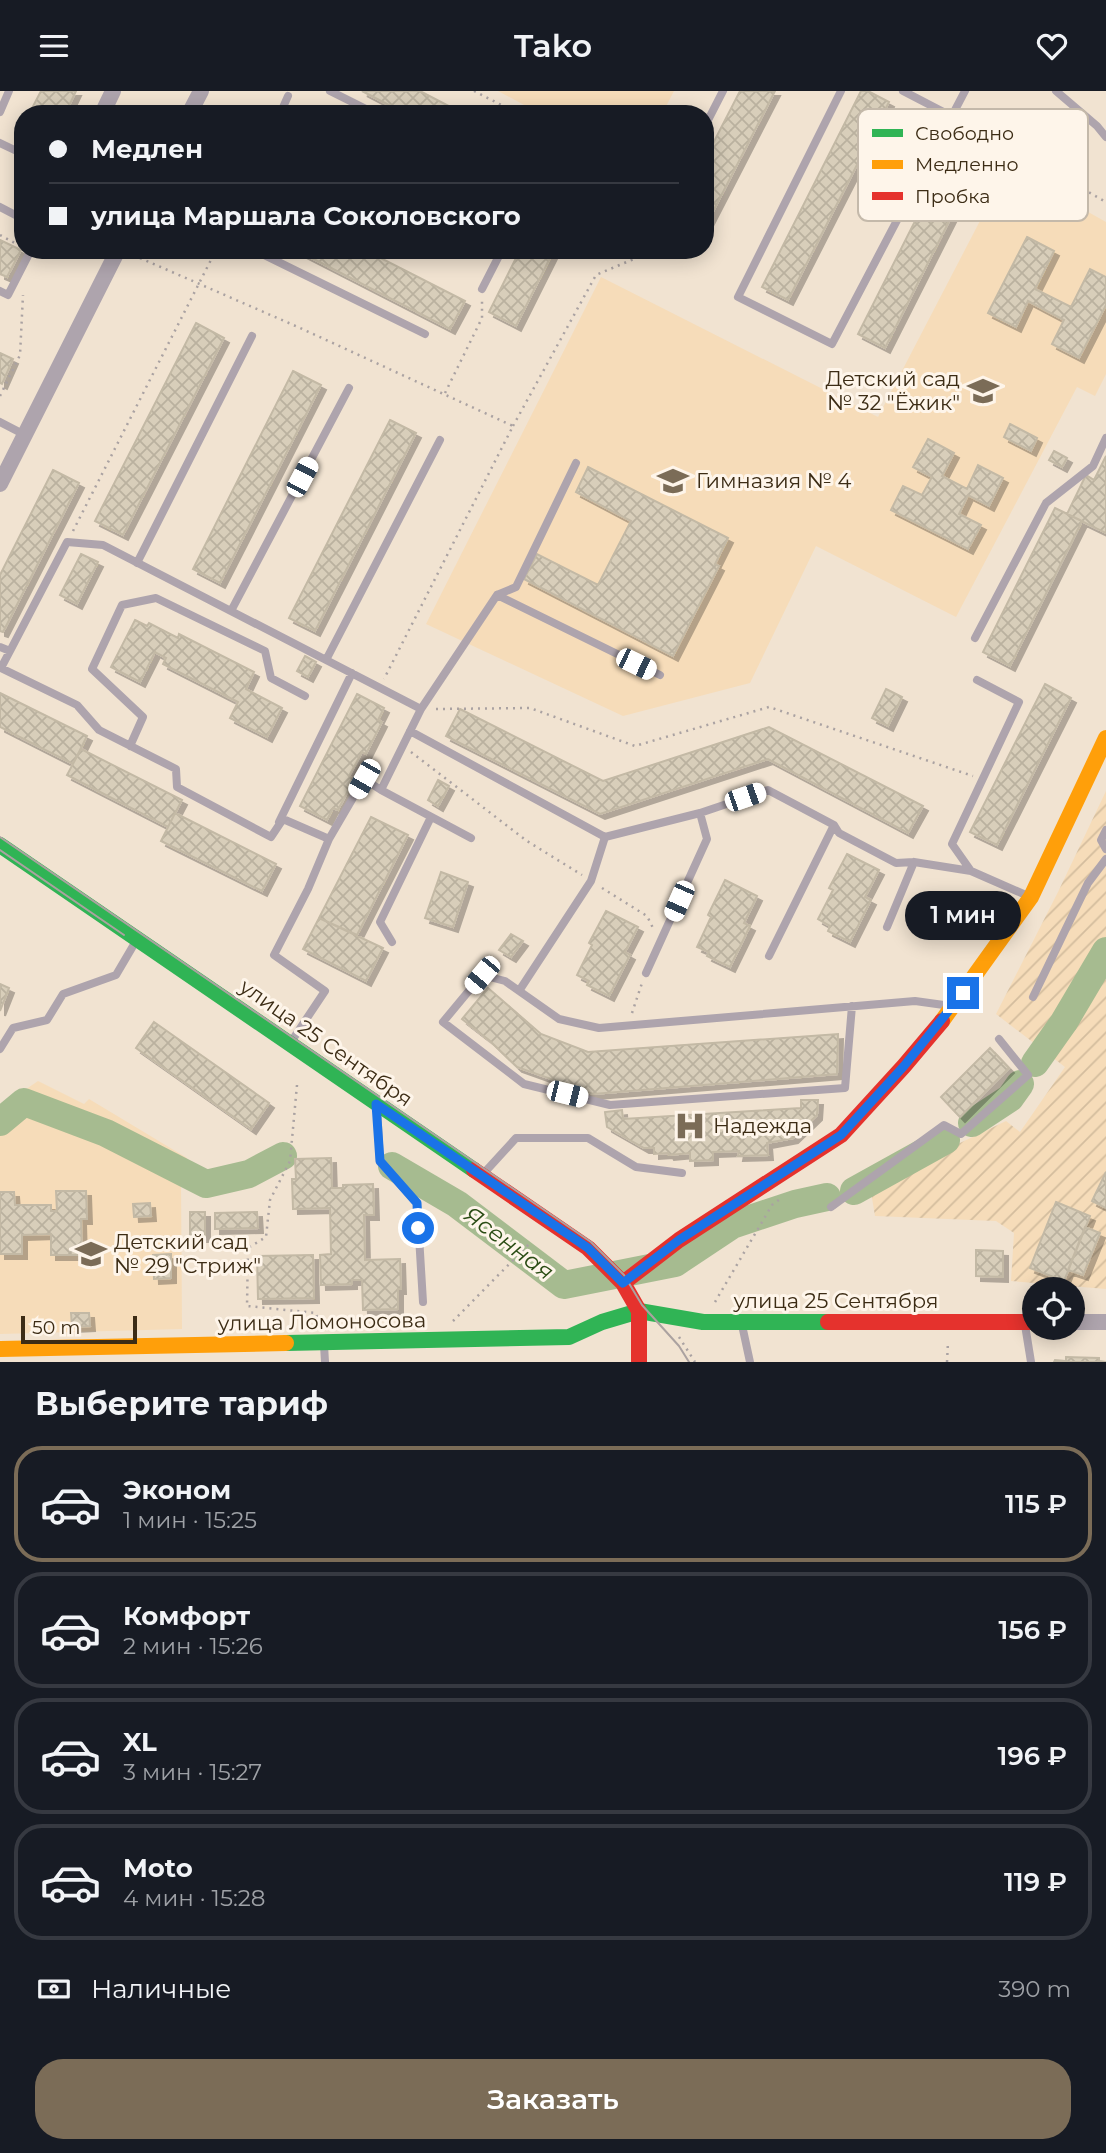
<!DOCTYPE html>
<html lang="ru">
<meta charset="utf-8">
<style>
body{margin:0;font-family:Montserrat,sans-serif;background:#20242c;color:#f1f3f6;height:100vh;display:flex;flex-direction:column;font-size:26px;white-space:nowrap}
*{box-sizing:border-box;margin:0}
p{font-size:23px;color:#9ea1a6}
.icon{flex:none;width:38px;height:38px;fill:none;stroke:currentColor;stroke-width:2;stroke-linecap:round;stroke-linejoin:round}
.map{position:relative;height:1271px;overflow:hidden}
.side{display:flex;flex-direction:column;background:#171b24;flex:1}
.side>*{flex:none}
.guide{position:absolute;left:14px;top:14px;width:700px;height:154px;border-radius:28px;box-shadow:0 4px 18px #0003;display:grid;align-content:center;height:154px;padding:0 35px;background:#171b24}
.fabs{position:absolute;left:1022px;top:1186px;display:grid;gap:14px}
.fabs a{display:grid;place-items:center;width:63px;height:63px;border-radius:50%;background:#171b24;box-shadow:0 4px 18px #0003;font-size:35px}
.scale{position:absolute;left:21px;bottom:18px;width:116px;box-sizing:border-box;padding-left:7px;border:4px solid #3c2c15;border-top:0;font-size:19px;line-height:24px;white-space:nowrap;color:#3c2c15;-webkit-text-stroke:5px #fef5ea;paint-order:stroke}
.end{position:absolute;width:32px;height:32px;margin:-16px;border:9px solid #1a73e8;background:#fff;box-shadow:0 0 0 4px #fff}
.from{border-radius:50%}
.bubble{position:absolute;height:49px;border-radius:24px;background:#171b24;box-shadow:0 4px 18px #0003;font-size:23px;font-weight:600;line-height:49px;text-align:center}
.car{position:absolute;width:21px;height:42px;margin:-21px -10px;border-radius:9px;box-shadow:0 0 5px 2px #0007;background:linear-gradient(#fff 24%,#345 0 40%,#fff 0 76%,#345 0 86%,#fff 0)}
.guide b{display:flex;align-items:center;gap:24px;height:66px;font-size:26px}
.guide b+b{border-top:2px solid #363941}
.guide i{width:18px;height:18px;background:#f1f3f6}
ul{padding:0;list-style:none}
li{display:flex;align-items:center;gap:21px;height:116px;margin:0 14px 10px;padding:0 21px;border:4px solid #363941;border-radius:28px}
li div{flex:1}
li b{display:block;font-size:26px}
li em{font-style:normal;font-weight:600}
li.selected{border-color:#7b6c57}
li>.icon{width:63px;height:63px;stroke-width:1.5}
h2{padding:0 35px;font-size:32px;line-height:84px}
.pay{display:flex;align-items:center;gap:18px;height:77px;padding:0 35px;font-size:26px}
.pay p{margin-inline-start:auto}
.cta{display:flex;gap:14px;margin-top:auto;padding:14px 35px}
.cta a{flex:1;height:80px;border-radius:28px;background:#7b6c57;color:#fff;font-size:28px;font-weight:600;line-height:80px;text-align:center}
header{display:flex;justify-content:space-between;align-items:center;height:91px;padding:0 35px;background:#171b24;font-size:32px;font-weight:600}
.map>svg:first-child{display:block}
.built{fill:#f6dcb9}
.industrial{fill:url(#industrial-furrows)}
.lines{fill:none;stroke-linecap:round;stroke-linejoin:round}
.river{stroke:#a6bb90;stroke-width:28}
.building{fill:url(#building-cross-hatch);stroke:#c3b9a5;stroke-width:2;filter:url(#shadow)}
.path{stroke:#aaa2a2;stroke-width:2.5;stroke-dasharray:2 5;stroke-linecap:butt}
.lane{stroke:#aea4ad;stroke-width:8}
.street{stroke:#aea4ad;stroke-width:16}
.fast{stroke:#30b455;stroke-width:16}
.slow{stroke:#ff9f0a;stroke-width:16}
.jam{stroke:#e5322d;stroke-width:16}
.tram{stroke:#aba2a0;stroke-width:2}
.route{stroke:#1a73e8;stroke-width:9}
.labels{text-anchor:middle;stroke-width:6;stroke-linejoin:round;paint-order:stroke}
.poi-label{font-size:21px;fill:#3c2c15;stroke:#fef5ea;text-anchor:start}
.street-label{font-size:21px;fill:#3c2c15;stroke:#fef5ea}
.water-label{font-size:23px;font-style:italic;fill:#2b4d15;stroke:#fef5ea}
.key{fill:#fef5ea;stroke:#c4b9aa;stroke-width:2}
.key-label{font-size:19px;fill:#3c2c15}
</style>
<header><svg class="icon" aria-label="menu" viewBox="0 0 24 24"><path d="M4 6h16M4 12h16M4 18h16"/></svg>Tako<svg class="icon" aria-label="heart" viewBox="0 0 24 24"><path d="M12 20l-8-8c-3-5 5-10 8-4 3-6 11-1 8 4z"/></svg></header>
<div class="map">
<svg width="1106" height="1271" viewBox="0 0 1106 1271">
<defs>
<pattern id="industrial-furrows" width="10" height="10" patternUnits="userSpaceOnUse" patternTransform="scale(1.75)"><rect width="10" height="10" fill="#f6dcb9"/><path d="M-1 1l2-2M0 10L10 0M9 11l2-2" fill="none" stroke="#d4bd9e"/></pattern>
<pattern id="building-cross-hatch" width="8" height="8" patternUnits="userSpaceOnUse" patternTransform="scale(1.75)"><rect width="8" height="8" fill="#d8ceba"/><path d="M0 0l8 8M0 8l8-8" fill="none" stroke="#bab19f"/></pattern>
<filter id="shadow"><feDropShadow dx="5" dy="5" stdDeviation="0" flood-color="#0004"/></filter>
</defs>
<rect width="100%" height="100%" fill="#f1e3d1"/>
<path class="built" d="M 498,0 L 674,0 L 662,23 L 541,23 Z
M 1008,76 L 1106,131 L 1106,283 L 1095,305 L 1077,296 L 956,526 L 816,455 L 750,592 L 623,625 L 426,533 L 601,186 L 878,326 Z
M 38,990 L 84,1013 L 89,1008 L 187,1067 L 181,1088 L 182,1238 L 0,1243 L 0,1016 Z"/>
<path class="industrial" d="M 1106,700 L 1106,1198 L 1011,1190 L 1014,1142 L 996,1130 L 875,1125 L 870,1095 L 1006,1030 L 1020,1041 L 1065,976 L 996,923 L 1058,801 Z"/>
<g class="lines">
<path class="river" d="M 1035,972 L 1064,931 L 1106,860
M 0,1031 L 24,1011 L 106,1042 L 206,1093 L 249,1083 L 283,1065
M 972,1032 L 1010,1007 L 1020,993
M 392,1075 L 457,1113 L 564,1194 L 675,1172 L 732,1134 L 795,1113 L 827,1106
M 854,1100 L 946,1049"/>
</g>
<path class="building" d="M 41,0 L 76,0 L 65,23 L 29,23 Z
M 362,0 L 420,0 L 464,23 L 406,23 Z
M 740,0 L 775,0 L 705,136 L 705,68 Z
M 861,0 L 868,0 L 889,11 L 788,209 L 762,196 Z
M 958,45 L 985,59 L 885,257 L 858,243 Z
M 1027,146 L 1054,160 L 1035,198 L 1071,216 L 1090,178 L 1106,186 L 1106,214 L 1079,267 L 1052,253 L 1064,229 L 1028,210 L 1016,236 L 988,222 Z
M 0,149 L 21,159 L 7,186 L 0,183 Z
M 296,159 L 365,159 L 465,210 L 450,238 Z
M 520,159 L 554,159 L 516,235 L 489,221 Z
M 196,232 L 224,247 L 123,444 L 95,430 Z
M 0,262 L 13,268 L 2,293 L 0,292 Z
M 293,280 L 321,294 L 220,492 L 193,478 Z
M 390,329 L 416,342 L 315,540 L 289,527 Z
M 1010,333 L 1037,347 L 1031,360 L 1004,346 Z
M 928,348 L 954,362 L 942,385 L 967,398 L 978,374 L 1003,387 L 989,415 L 968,404 L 959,423 L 981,434 L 968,458 L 891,419 L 903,395 L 922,404 L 932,386 L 913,376 Z
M 1054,360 L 1067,367 L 1062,376 L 1049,369 Z
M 1106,365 L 1106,442 L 1067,423 L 1086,384 L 1094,389 Z
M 588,376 L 728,447 L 715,473 L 719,475 L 673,565 L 524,488 L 537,463 L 598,494 L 631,430 L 576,401 Z
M 53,379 L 79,392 L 3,541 L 0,540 L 0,484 Z
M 1055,417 L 1082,430 L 1010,575 L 983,561 Z
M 81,463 L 98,471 L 77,513 L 60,504 Z
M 135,529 L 147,535 L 149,532 L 178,547 L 179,543 L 254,581 L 246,598 L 282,617 L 267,646 L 230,627 L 238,611 L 163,573 L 166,567 L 155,561 L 140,591 L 111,576 Z
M 305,565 L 316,571 L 308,586 L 297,580 Z
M 1045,593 L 1071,607 L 997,754 L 970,741 Z
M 886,598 L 902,606 L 888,635 L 872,627 Z
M 0,602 L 87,645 L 73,673 L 0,636 Z
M 357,603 L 384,617 L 378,629 L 382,631 L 366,663 L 362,661 L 349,685 L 354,688 L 338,719 L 333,717 L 327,729 L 300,715 Z
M 460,618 L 603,690 L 769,636 L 923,715 L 908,742 L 768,668 L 600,723 L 446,645 Z
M 81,658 L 182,709 L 168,736 L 67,684 Z
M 438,689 L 449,695 L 438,715 L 428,709 Z
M 175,722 L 276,773 L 262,800 L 161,750 Z
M 371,726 L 408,744 L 357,844 L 319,827 Z
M 847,763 L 879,779 L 865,806 L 871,809 L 850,851 L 828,840 L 830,835 L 818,828 L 833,799 L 829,797 Z
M 441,781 L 468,791 L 453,836 L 425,827 Z
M 725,789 L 757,805 L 744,832 L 750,835 L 730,876 L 707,865 L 709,861 L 697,856 L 711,826 L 708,824 Z
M 606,820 L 638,836 L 625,861 L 630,864 L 609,905 L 587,894 L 589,890 L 577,884 L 592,854 L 589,852 Z
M 319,827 L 383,857 L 366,890 L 303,858 Z
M 511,843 L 523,850 L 511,866 L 499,859 Z
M 0,893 L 9,897 L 0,920 Z
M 488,897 L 541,943 L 588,961 L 838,943 L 837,983 L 593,1003 L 517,976 L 489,949 L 462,928 Z
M 154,931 L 269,1012 L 251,1038 L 136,957 Z
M 990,957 L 1009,977 L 960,1026 L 941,1006 Z
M 801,1009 L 818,1009 L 817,1024 L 793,1047 L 767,1052 L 768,1064 L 738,1065 L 739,1060 L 713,1061 L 713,1069 L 690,1070 L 690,1062 L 669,1064 L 668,1062 L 654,1063 L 654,1057 L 644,1057 L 607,1036 L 605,1021 L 622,1019 L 623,1028 L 801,1017 Z
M 331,1067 L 332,1097 L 343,1097 L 343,1094 L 373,1093 L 374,1124 L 364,1124 L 365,1169 L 400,1168 L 401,1198 L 398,1198 L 398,1218 L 363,1219 L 362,1189 L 352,1189 L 352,1193 L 321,1194 L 320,1164 L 331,1163 L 330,1117 L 293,1118 L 292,1088 L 296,1088 L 295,1068 Z
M 1106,1081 L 1106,1117 L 1092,1110 Z
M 56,1100 L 86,1100 L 87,1128 L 81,1128 L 82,1164 L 51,1164 L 51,1143 L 22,1144 L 22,1163 L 0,1163 L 0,1101 L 14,1101 L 15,1114 L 51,1114 L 51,1120 L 57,1120 Z
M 1056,1111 L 1090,1125 L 1064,1190 L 1030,1177 Z
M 150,1112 L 151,1125 L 134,1126 L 133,1113 Z
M 190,1121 L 205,1121 L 205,1146 L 190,1146 Z
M 257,1121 L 258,1137 L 215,1138 L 215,1122 Z
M 1085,1136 L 1100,1142 L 1083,1184 L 1068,1179 Z
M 976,1159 L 1003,1160 L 1003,1186 L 976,1185 Z
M 171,1163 L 171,1187 L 154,1188 L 153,1164 Z
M 313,1164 L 314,1207 L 258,1208 L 257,1165 Z
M 71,1222 L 89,1222 L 90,1235 L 72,1236 Z
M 1066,1266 L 1099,1267 L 1099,1270 L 1106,1271 L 1054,1271 L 1055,1269 L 1066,1270 Z"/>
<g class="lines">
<path class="path" d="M 474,0 L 519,23
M 1016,60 L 1106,111
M 0,144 L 22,156
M 140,167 L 298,236 L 513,335 L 384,588
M 445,302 L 482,227 L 482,209
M 0,305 L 20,264 L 23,204
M 513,335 L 596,184 L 655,159
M 73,440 L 216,159
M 436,618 L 530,617 L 635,655 L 769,616 L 973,685
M 411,661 L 527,750 L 582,784
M 602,797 L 647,825 L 653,837
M 632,922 L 642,892
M 297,994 L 290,1070 L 270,1109 L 266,1146 L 248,1157 L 247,1215 L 316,1222 L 319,1234
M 715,1211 L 772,1114 L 780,1108
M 453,1230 L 530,1152
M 679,1246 L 695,1271
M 947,1271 L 948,1251"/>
<path class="lane" d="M 330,0 L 376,23
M 841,0 L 738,206 L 832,253 L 965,0
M 903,0 L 1007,54
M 1056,0 L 1097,35 L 1106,46
M 0,21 L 9,0
M 280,23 L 288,5
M 705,35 L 723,0
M 0,52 L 23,63
M 0,116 L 23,128
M 254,159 L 425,243
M 482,198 L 502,159
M 0,200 L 8,204 L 31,159
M 0,331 L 25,344
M 137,472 L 252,245
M 497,504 L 660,584
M 231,520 L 349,297
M 975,547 L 1046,412 L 1093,375 L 1106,347
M 0,556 L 10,560 L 67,451 L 103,454 L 421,618
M 10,560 L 1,577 L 77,614 L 99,639 L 176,678 L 177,696 L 271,746 L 283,728 L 329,748 L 308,798 L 274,864 L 325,900 L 291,951
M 326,569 L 440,349
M 977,589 L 1019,611 L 952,753 L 971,780 L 1028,805
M 410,640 L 605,746 L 700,722 L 768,699 L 834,734 L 839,742 L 896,772 L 914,771 L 971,780
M 130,655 L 143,626 L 92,578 L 122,514 L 156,507 L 265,560 L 271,587 L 305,605
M 279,731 L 352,582
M 1106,739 L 1101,749 L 1106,758
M 471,747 L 381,699 L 421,618 L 497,504 L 516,496 L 576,372
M 329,748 L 364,688 L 381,699
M 887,836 L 914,771
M 392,851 L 380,831 L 431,726
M 769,865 L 834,734
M 646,882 L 707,748 L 700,722
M 519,900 L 591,790 L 605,746
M 1033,906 L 1088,792 L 1106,768
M 852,915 L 845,997 L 610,1014 L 524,993 L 443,931 L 482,884 L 505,890 L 559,928 L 599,937 L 915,910 L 951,915
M 0,958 L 13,937 L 47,929 L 63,903 L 116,884 L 136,850
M 377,1016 L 380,1071 L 417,1112 L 423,1211
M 484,1082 L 516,1047 L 588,1047 L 636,1076 L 682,1082
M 831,1116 L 944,1034 L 961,1043 L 1028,984 L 999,948
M 742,1234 L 750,1271
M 1025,1234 L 1031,1271
M 324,1254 L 325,1271"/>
<path class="street" d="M 102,23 L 113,0
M 189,23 L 201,0
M 0,393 L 118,159
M 1073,1231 L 1106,1231"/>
<path class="fast" d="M 0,754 L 474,1079
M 286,1252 L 569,1246 L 602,1231 L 639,1220 L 703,1231 L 828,1231"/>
<path class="slow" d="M 942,930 L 1031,806 L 1106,647
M 0,1258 L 286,1252"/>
<path class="jam" d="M 474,1079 L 588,1157 L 623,1192 L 639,1220 L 639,1271
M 623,1192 L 679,1149 L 841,1044 L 904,975 L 942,930
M 828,1231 L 1034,1231"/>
<path class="tram" d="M 0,746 L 591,1151 L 624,1184 L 642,1214 L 679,1255 L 689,1271
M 0,759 L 124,844"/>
</g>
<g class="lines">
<path class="route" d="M 418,1137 L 417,1112 L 380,1070 L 376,1013 L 588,1157 L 623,1192 L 679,1149 L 841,1044 L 904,975 L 963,902"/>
</g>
<defs>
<symbol id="school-bare" viewBox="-9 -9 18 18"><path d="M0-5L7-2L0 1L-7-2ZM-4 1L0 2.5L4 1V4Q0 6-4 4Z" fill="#7b6c57" stroke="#fef5ea" stroke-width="2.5" paint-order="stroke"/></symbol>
<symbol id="hospital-bare" viewBox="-9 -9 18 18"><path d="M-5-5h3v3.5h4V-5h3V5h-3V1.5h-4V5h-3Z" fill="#7b6c57" stroke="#fef5ea" stroke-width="2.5" paint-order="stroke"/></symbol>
</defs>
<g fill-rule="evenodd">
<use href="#school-bare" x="961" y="278" width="44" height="44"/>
<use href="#school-bare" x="651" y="368" width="44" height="44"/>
<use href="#hospital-bare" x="668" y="1013" width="44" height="44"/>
<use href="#school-bare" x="69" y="1141" width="44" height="44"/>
</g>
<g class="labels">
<g class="poi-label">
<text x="960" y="295" text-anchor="end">Детский сад<tspan x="960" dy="24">№ 32 "Ёжик"</tspan></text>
<text x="696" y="397">Гимназия № 4</text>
<text x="713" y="1042">Надежда</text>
<text x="114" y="1158">Детский сад<tspan x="114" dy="24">№ 29 "Стриж"</tspan></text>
</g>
<g class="street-label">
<text transform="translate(326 952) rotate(35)" y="7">улица 25 Сентября</text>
<text x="836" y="1217">улица 25 Сентября</text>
<text transform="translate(322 1231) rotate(-1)" y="7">улица Ломоносова</text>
</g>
<g class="water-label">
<text transform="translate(509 1152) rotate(37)" y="8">Ясенная</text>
</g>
</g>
<rect x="858" y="18" width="230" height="112" rx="10" class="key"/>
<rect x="872" y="38" width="31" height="8" fill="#30b455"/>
<rect x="872" y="69" width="31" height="9" fill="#ff9f0a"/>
<rect x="872" y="101" width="31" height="8" fill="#e5322d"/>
<g class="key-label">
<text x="915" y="49">Свободно</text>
<text x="915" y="80">Медленно</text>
<text x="915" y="112">Пробка</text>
</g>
</svg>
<div class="fabs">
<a><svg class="icon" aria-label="locate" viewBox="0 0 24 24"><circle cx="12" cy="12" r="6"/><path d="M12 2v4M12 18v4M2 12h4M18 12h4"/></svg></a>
</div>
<div class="scale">50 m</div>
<i class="end from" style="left:418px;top:1137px"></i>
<i class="end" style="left:963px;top:902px"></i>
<div class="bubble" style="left:905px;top:800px;width:116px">1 мин</div>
<i class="car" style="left:302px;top:386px;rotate:28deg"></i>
<i class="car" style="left:636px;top:573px;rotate:116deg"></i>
<i class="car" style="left:364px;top:688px;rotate:210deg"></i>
<i class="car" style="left:745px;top:706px;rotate:71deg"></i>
<i class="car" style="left:679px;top:810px;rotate:204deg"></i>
<i class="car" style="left:482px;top:884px;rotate:220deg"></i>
<i class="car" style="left:567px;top:1003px;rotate:104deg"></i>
<div class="guide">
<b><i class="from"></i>Медлен</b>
<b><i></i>улица Маршала Соколовского</b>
</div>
</div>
<section class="side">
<h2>Выберите тариф</h2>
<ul>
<li class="selected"><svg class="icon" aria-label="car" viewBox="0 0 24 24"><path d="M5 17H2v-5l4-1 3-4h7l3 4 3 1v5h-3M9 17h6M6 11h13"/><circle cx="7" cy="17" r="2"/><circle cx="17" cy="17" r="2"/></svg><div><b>Эконом</b><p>1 мин · 15:25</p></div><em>115 ₽</em></li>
<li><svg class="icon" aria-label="car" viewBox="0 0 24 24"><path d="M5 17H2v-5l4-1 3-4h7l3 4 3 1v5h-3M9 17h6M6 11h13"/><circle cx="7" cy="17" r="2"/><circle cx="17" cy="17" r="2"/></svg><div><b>Комфорт</b><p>2 мин · 15:26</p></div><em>156 ₽</em></li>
<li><svg class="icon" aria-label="car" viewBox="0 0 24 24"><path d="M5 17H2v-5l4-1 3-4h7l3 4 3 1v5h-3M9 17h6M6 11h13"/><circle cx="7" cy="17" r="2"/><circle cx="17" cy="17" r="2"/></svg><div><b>XL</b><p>3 мин · 15:27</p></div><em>196 ₽</em></li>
<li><svg class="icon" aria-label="car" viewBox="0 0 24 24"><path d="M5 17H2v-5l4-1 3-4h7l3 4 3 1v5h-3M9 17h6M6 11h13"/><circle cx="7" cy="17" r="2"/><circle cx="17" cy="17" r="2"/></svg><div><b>Moto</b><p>4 мин · 15:28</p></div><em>119 ₽</em></li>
</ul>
<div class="pay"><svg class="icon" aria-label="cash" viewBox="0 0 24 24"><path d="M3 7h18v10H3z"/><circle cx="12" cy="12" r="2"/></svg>Наличные<p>390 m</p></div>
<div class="cta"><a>Заказать</a></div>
</section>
